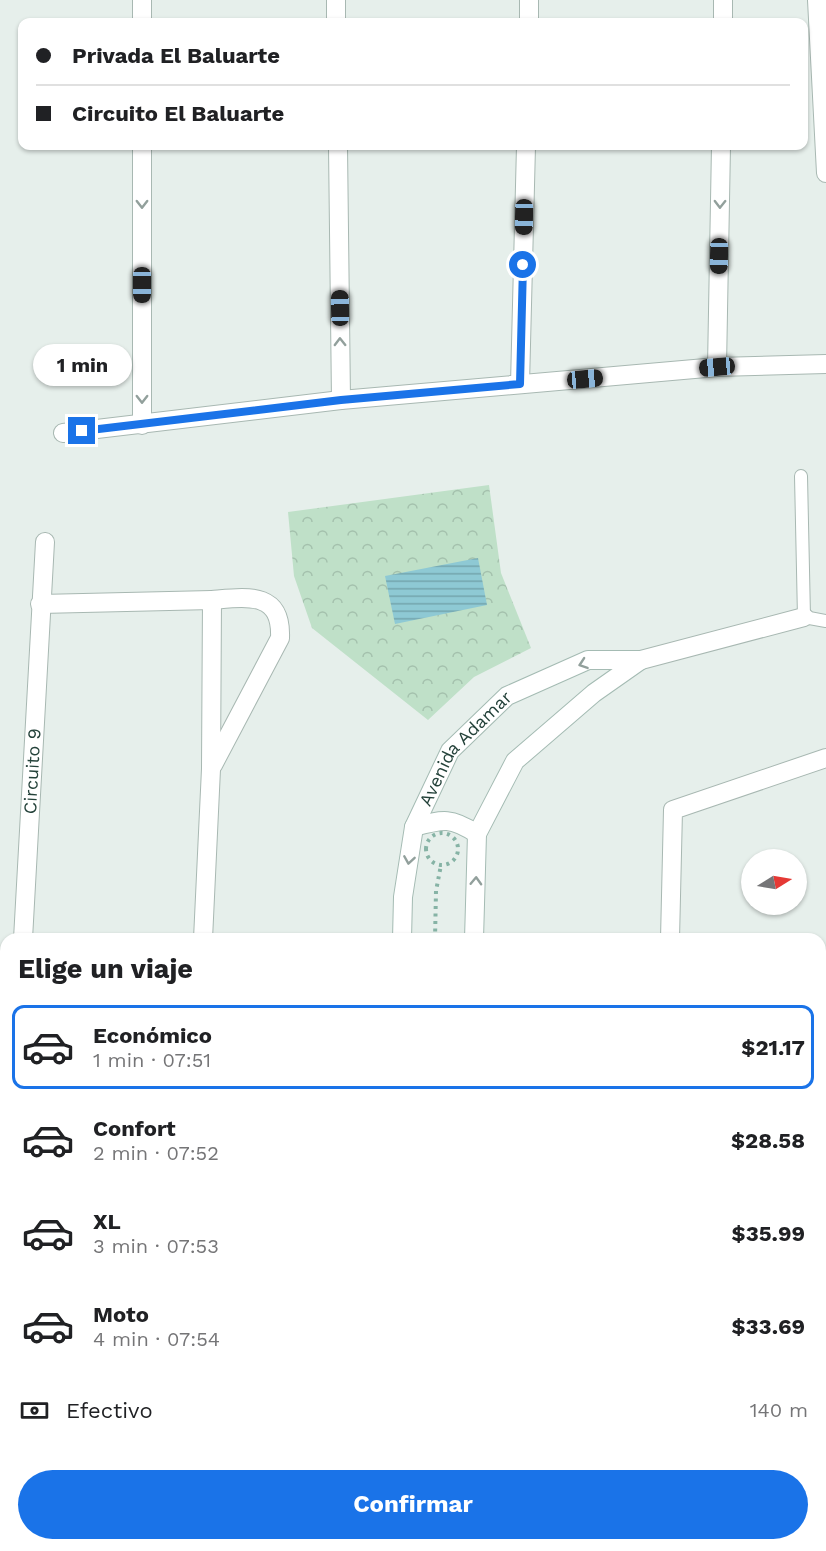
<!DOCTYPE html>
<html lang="es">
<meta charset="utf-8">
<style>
body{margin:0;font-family:"Work Sans",sans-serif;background:#f2f2f2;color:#202124;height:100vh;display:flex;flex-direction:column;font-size:22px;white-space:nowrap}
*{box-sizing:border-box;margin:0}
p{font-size:20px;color:#757577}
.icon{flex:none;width:33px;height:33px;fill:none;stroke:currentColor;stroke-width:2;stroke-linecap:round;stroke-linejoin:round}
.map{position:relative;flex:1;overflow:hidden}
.drawer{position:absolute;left:0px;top:933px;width:826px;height:618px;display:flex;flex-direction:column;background:#fff;border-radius:18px 18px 0 0;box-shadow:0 2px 4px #0004}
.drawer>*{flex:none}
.top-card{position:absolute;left:18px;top:18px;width:790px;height:132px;border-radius:12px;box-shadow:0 2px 4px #0004;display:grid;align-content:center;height:132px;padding:0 18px;background:#fff}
.needle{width:39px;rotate:79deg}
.controls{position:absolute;left:741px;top:849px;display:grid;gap:12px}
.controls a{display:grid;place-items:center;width:66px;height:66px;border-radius:50%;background:#fff;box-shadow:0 2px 4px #0004;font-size:30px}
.end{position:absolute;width:27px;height:27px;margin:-14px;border:8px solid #1a73e8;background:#fff;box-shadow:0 0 0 3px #fff}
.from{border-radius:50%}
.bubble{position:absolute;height:42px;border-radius:21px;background:#fff;box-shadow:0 2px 4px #0004;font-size:20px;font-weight:700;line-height:42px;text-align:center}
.car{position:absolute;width:18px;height:36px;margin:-18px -9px;border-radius:8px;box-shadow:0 0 4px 2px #0007;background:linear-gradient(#222 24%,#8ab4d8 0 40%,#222 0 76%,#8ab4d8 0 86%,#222 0)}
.top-card b{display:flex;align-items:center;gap:21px;height:57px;font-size:22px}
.top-card b+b{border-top:2px solid #e0e0e0}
.top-card i{width:15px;height:15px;background:#202124}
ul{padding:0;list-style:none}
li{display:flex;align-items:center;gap:18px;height:84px;margin:0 12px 9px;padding:0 6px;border:3px solid transparent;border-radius:12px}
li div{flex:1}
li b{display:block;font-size:22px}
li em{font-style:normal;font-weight:700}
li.active{border-color:#1a73e8}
li>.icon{width:54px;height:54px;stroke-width:1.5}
h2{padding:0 18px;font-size:27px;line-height:72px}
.pay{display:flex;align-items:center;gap:15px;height:66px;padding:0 18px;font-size:22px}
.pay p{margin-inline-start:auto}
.button{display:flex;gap:12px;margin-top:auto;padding:12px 18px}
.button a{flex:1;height:69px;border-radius:36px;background:#1a73e8;color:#fff;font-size:24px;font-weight:700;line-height:69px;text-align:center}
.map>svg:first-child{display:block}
.park{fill:url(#park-crowns)}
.water{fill:url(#water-rules)}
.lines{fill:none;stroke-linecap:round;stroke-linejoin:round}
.lane-casing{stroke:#a8b8b2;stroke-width:14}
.street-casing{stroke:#a8b8b2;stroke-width:20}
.secondary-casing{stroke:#a4bbb3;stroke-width:20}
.path{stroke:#86b3a5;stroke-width:4;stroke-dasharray:3 4.5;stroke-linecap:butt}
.lane{stroke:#fff;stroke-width:12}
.street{stroke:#fff;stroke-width:18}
.secondary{stroke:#fff;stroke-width:18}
.oneway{stroke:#92a09c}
.route{stroke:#1a73e8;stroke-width:8}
.labels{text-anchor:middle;stroke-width:5;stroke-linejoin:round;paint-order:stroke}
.street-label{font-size:18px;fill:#24423a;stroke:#f7fbf9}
</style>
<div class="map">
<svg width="826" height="1551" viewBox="0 0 826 1551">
<defs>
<pattern id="park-crowns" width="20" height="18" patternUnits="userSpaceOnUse" patternTransform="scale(1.5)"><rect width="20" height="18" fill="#bfe0c8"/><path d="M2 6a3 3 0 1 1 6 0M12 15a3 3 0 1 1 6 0" fill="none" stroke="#a4c1ad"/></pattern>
<pattern id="water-rules" width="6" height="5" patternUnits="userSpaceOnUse" patternTransform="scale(1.5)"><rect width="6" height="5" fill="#8ec9d4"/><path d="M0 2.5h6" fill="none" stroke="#74a5ad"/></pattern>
</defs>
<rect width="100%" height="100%" fill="#e6efeb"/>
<path class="park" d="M 489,485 L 501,573 L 531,648 L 474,677 L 428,720 L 312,628 L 294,576 L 288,512 Z"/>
<path class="water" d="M 478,558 L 487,605 L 395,624 L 385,576 Z"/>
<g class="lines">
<defs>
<path id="lane" d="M 801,476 L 804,617 L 826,621"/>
<g id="street">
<path d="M 142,0 L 142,22"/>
<path d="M 336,0 L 336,22"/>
<path d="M 817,0 L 826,173"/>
<path d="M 529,22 L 529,0"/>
<path d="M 723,22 L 723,0"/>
<path d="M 142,146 L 142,425"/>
<path d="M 338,146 L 341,400"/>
<path d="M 717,367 L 721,146"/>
<path d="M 520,384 L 526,146"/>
<path d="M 63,433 L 341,400 L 717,367 L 826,364"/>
<path d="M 212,600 C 247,597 282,591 280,638 L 213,765"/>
<path d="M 40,604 L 212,600 L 211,769 L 203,939"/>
<path d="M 641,660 L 804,617"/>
<path id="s1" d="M 23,939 L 45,542"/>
<path d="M 670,939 L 673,810 L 826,758"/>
<path d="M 820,1090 L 826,1090"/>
<path d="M 0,1369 L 6,1256"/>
<path d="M 0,1497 L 6,1497"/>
<path d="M 654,1551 L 654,1545"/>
</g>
<g id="secondary">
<path d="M 414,827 C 444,819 451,817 477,834"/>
<path id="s2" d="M 402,939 L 403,897 L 414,827 L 450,751 L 507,696 L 588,660 L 641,660"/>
<path d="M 474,939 L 477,834 L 515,761 L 594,693 L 641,660"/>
<path d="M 369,1551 L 369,1545"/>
<path d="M 462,1551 L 462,1545"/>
</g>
</defs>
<use href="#lane" class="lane-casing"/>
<use href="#street" class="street-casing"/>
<use href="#secondary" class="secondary-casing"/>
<path class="path" d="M426 849a16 16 0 1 1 32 0a16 16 0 1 1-32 0Z
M 435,939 L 436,891 L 441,865
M 428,1545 L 429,1551"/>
<use href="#lane" class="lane"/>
<use href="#street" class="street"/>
<use href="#secondary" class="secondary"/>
</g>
<defs><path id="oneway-chevron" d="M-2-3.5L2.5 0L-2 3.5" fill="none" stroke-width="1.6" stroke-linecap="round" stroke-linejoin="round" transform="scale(1.5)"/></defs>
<g class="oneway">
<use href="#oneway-chevron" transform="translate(142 204) rotate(90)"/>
<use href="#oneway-chevron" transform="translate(720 204) rotate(91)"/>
<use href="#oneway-chevron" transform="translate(340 342) rotate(-91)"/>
<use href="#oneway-chevron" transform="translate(142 399) rotate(90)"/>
<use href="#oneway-chevron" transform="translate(583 664) rotate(161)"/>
<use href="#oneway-chevron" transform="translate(409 860) rotate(99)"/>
<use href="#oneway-chevron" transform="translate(476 881) rotate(-88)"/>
</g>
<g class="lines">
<path class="route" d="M 82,431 L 341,400 L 520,384 L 523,265"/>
</g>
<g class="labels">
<g class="street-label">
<text dy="6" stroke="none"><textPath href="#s2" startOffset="208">Avenida Adamar</textPath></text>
<text dy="6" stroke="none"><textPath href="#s1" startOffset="168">Circuito 9</textPath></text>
</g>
</g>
</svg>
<div class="controls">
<a><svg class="needle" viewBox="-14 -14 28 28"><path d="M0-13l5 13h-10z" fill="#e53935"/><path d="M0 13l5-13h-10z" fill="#757577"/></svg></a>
</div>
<i class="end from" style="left:523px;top:265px"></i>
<i class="end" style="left:82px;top:431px"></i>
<div class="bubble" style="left:33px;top:344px;width:99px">1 min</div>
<i class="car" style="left:524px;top:217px;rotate:181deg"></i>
<i class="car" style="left:719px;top:256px;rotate:181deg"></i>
<i class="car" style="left:142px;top:285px;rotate:180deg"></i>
<i class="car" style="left:340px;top:308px;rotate:359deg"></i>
<i class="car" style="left:717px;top:367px;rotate:265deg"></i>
<i class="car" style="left:585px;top:379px;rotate:85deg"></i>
<div class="top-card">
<b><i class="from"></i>Privada El Baluarte</b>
<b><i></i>Circuito El Baluarte</b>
</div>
<section class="drawer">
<h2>Elige un viaje</h2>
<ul>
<li class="active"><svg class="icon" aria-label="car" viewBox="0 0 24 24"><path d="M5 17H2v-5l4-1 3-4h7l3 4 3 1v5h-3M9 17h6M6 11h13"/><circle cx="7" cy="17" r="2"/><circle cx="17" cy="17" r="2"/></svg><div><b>Económico</b><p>1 min · 07:51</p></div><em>$21.17</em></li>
<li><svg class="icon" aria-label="car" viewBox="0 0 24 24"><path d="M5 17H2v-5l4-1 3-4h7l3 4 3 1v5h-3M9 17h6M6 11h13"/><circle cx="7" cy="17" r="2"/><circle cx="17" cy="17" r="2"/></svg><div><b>Confort</b><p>2 min · 07:52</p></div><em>$28.58</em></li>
<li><svg class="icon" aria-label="car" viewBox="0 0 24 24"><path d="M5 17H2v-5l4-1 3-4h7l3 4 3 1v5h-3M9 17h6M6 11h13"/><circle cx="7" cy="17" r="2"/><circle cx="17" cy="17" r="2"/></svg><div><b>XL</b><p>3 min · 07:53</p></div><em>$35.99</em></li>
<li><svg class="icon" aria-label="car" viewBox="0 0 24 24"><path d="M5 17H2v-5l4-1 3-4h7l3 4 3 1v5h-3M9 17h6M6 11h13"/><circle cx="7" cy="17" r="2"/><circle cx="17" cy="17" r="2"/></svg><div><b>Moto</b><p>4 min · 07:54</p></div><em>$33.69</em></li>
</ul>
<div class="pay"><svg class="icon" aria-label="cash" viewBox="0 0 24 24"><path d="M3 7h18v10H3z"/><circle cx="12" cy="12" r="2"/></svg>Efectivo<p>140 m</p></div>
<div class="button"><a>Confirmar</a></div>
</section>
</div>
